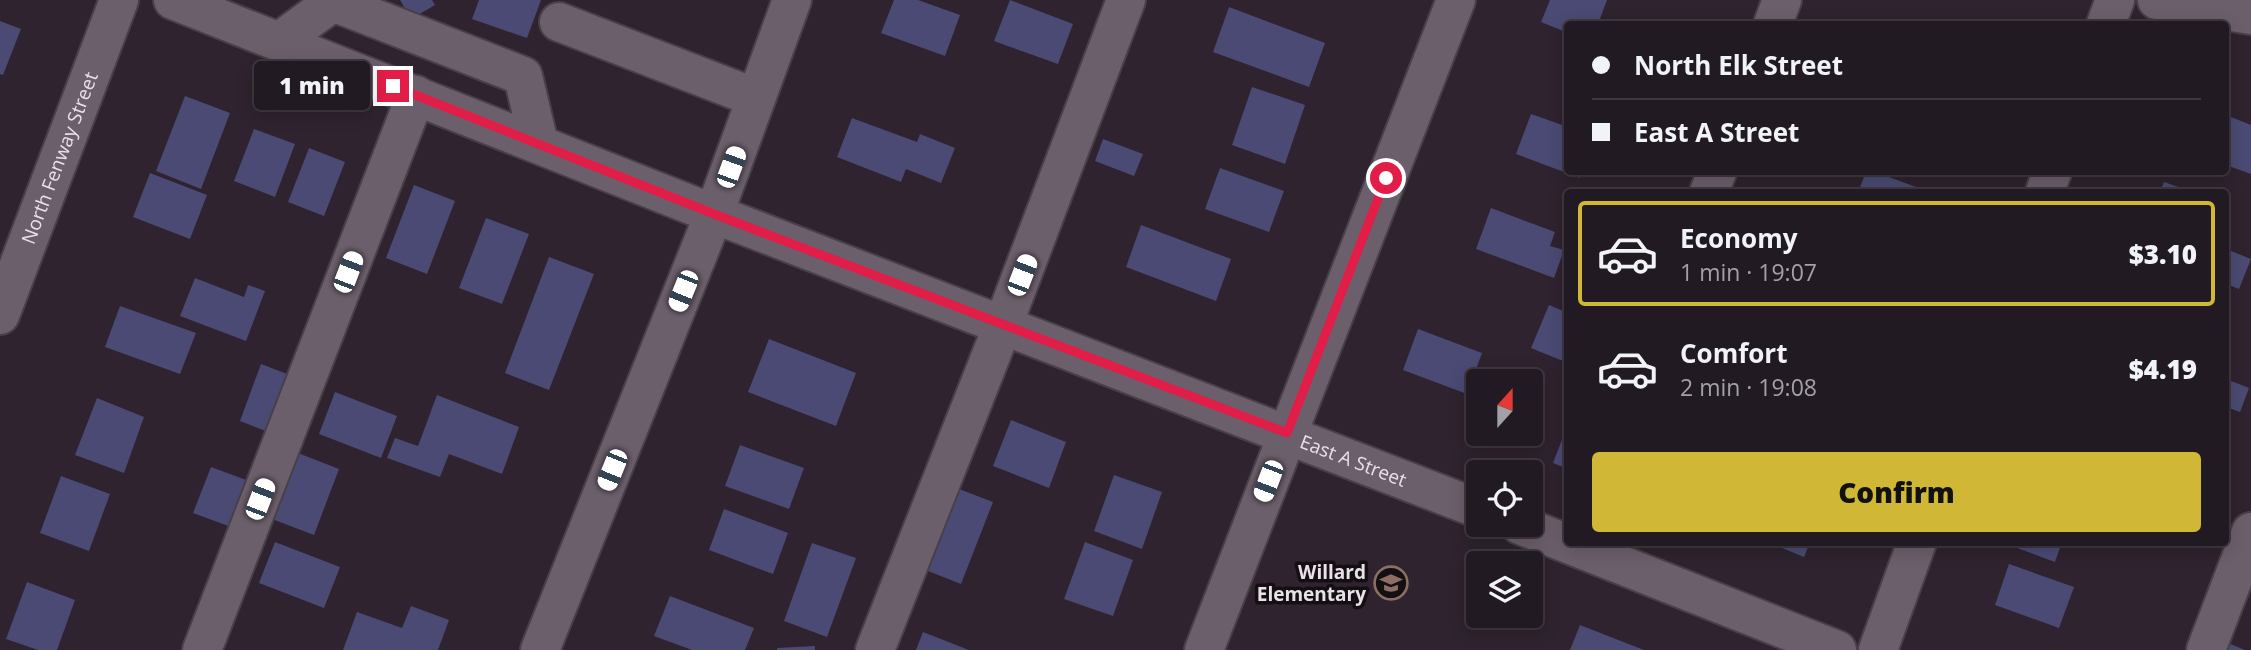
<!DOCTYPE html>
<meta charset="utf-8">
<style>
body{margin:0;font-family:"Open Sans",sans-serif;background:#2a232a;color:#f1f3f6;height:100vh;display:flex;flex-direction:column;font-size:26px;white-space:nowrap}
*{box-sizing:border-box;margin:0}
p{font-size:23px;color:#a2a1a5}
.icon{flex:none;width:38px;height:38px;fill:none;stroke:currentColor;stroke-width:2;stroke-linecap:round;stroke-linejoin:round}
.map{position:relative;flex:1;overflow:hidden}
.drawer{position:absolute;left:1564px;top:189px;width:665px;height:357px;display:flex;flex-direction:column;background:#221a22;border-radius:7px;box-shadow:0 4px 18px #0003,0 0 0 2px #3f3840}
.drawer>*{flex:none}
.banner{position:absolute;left:1564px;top:21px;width:665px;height:154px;border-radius:7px;box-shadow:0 4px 18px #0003,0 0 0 2px #3f3840;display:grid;align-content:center;height:154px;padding:0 28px;background:#221a22}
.needle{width:46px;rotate:21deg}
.tools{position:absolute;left:1466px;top:369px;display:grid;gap:14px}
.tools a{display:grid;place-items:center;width:77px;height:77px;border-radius:7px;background:#221a22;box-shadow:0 4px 18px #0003,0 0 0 2px #3f3840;font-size:35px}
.end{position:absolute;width:32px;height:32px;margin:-16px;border:9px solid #e11d48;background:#fff;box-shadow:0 0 0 4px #fff}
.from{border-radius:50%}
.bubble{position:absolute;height:49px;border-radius:7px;background:#221a22;box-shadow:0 4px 18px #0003,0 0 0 2px #3f3840;font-size:23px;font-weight:800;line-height:49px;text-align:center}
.car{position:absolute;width:21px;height:42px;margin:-21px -10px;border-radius:9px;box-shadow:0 0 5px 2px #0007;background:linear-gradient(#fff 24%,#345 0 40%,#fff 0 76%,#345 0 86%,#fff 0)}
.banner b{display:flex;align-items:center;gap:24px;height:66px;font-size:26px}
.banner b+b{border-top:2px solid #3f3840}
.banner i{width:18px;height:18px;background:#f1f3f6}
ul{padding:12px 0 0;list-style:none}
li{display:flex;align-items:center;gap:21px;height:105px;margin:0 14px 10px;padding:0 14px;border:4px solid transparent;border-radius:7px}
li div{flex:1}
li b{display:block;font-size:26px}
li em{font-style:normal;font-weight:800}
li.on{border-color:#d1b736}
li>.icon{width:63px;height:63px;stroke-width:1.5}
.button{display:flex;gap:14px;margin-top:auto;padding:14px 28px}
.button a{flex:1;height:80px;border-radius:7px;background:#d1b736;color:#111;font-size:28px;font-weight:800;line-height:80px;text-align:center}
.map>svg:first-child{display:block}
.building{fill:#4b4a74}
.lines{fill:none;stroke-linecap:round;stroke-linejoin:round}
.minor-casing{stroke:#484048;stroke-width:42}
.minor{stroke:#6c5f6c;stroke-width:38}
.route{stroke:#e11d48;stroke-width:9}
.labels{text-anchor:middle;stroke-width:7;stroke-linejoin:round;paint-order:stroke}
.street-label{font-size:19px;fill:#e8e1e8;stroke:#130f13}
.poi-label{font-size:19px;font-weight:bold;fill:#e8e1e8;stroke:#130f13;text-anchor:end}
</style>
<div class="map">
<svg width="2251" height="650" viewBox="0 0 2251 650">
<rect width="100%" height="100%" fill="#2e232e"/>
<path class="building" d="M 400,0 L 432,0 L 435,5 L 411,19 Z
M 479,0 L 541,0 L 527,38 L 472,19 Z
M 894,0 L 918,0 L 960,15 L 945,56 L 881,33 Z
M 1010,0 L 1073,24 L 1058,64 L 994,41 Z
M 1550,0 L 1607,0 L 1598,24 L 1588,20 L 1586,24 L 1568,24 L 1568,33 L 1541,22 Z
M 1229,7 L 1325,43 L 1309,87 L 1213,52 Z
M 0,21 L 21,29 L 3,75 L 0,74 Z
M 1252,87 L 1305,105 L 1285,164 L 1232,145 Z
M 185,96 L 230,113 L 201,189 L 156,171 Z
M 1531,114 L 1568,127 L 1568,172 L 1582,172 L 1580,178 L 1516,154 Z
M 2226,115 L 2251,125 L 2251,174 L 2226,165 Z
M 852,118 L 917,142 L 920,134 L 955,148 L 941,183 L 906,169 L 901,182 L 837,157 Z
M 254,129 L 295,144 L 275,197 L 234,181 Z
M 1103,139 L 1143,154 L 1134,176 L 1095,161 Z
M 309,148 L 345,162 L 324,216 L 288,202 Z
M 1220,168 L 1284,191 L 1269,232 L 1205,209 Z
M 1866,172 L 1875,172 L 1930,192 L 1858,192 Z
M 150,173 L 207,195 L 190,239 L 133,217 Z
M 2164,182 L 2193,192 L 2160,192 Z
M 414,185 L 455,201 L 427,274 L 386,258 Z
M 1491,208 L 1555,232 L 1550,246 L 1564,250 L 1554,278 L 1476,249 Z
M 486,218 L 529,234 L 502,304 L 459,288 Z
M 1141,225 L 1231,259 L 1216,301 L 1126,267 Z
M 2226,249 L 2251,259 L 2239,289 L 2226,284 Z
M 549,257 L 594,274 L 549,390 L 505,373 Z
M 195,278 L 244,297 L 248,285 L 265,291 L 246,341 L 180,316 Z
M 1549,305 L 1568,313 L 1568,363 L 1531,348 Z
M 120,306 L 196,333 L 180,374 L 105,347 Z
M 1418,329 L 1482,353 L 1467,394 L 1403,370 Z
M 769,339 L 856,373 L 836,426 L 748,392 Z
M 261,364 L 290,375 L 268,432 L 240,421 Z
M 2226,379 L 2249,388 L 2240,412 L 2226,407 Z
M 335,392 L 397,416 L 381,458 L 319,434 Z
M 437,395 L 519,427 L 502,474 L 449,454 L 440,477 L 387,458 L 395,438 L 418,446 Z
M 97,398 L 144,417 L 124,473 L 75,455 Z
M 1011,420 L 1066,442 L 1049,488 L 993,466 Z
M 1568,424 L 1568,469 L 1553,463 Z
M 740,445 L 804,468 L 789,509 L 725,486 Z
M 298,453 L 339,469 L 314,535 L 272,519 Z
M 211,467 L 249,481 L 231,527 L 193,513 Z
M 1114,475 L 1162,492 L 1142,549 L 1094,531 Z
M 61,476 L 110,494 L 89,551 L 40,533 Z
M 954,487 L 993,502 L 961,584 L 923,569 Z
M 724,509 L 788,533 L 773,574 L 709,550 Z
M 275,542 L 340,567 L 324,608 L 259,583 Z
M 1085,542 L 1133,560 L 1113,616 L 1064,599 Z
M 1768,542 L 1810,542 L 1804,557 Z
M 2013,542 L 2062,542 L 2055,562 L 2012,546 Z
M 812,543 L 856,558 L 827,637 L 784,621 Z
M 2009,564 L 2074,587 L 2059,628 L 1995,605 Z
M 27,582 L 75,600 L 57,650 L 38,650 L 6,639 Z
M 670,596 L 754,628 L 745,650 L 692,650 L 654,636 Z
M 411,606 L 449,620 L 438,650 L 343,650 L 357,612 L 402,628 Z
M 1580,625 L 1644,650 L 1570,650 Z
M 923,632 L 969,650 L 916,650 Z
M 2223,641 L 2245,650 L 2220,650 Z
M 815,646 L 815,650 L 777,650 L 777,648 Z"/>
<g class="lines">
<defs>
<g id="minor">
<path id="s1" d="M 173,0 L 714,214 L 1479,509"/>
<path d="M 2157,0 L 2251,15"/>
<path d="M 559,22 L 756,98"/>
<path d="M 1773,24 L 1782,0"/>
<path d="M 2106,24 L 2115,0"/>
<path d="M 280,41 L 333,2 L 523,76 L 539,144"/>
<path d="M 1709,192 L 1717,172"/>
<path d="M 2045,192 L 2052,172"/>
<path id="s2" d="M 0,315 L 119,0"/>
<path d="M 1520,525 L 1837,650"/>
<path d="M 202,650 L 416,95"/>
<path d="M 540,650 L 714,214 L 792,0"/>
<path d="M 875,650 L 1003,325 L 1126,0"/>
<path d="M 1204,650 L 1456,0"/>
<path d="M 1878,650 L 1917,542"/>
<path d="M 2206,650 L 2251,532"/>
</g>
</defs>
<use href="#minor" class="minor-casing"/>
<use href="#minor" class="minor"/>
</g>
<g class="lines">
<path class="route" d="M 393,86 L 714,214 L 1287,433 L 1386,178"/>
</g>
<defs>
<symbol id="school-ring" viewBox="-11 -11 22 22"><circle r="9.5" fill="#130f13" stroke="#8d6e63" stroke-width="1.5"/><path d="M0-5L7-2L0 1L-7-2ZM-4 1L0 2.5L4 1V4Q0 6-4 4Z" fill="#8d6e63"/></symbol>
</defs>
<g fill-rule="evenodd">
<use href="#school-ring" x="1372" y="564" width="38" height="38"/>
</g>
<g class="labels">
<g class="street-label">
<text dy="7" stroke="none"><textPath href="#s2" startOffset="168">North Fenway Street</textPath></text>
<text dy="7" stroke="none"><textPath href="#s1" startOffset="1267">East A Street</textPath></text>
</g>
<g class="poi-label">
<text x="1366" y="579">Willard<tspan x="1366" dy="22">Elementary</tspan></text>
</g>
</g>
</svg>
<div class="tools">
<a><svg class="needle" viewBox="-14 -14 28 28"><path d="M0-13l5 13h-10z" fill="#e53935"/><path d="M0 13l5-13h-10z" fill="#a2a1a5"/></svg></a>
<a><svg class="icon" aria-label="locate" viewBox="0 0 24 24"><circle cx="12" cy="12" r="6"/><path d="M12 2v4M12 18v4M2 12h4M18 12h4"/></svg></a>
<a><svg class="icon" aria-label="layers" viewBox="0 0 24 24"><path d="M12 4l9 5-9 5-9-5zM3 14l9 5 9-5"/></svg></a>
</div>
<i class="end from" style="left:1386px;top:178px"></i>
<i class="end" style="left:393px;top:86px"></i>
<div class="bubble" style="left:254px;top:61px;width:116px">1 min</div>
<i class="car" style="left:731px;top:167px;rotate:20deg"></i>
<i class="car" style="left:348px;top:272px;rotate:21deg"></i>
<i class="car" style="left:1022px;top:275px;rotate:21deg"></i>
<i class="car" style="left:683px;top:291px;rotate:202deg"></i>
<i class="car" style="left:612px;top:470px;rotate:202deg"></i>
<i class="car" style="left:1268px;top:481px;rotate:201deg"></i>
<i class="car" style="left:260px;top:499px;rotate:21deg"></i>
<div class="banner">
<b><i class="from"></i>North Elk Street</b>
<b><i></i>East A Street</b>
</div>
<section class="drawer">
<ul>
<li class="on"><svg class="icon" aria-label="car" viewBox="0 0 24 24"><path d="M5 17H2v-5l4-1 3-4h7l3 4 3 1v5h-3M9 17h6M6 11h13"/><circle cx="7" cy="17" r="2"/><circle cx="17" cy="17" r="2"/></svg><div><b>Economy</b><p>1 min · 19:07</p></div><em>$3.10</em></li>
<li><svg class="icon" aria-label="car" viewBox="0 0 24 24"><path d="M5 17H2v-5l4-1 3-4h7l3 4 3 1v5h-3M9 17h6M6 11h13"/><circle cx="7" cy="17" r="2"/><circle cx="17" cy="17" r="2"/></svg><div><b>Comfort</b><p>2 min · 19:08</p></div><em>$4.19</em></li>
</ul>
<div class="button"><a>Confirm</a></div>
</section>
</div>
